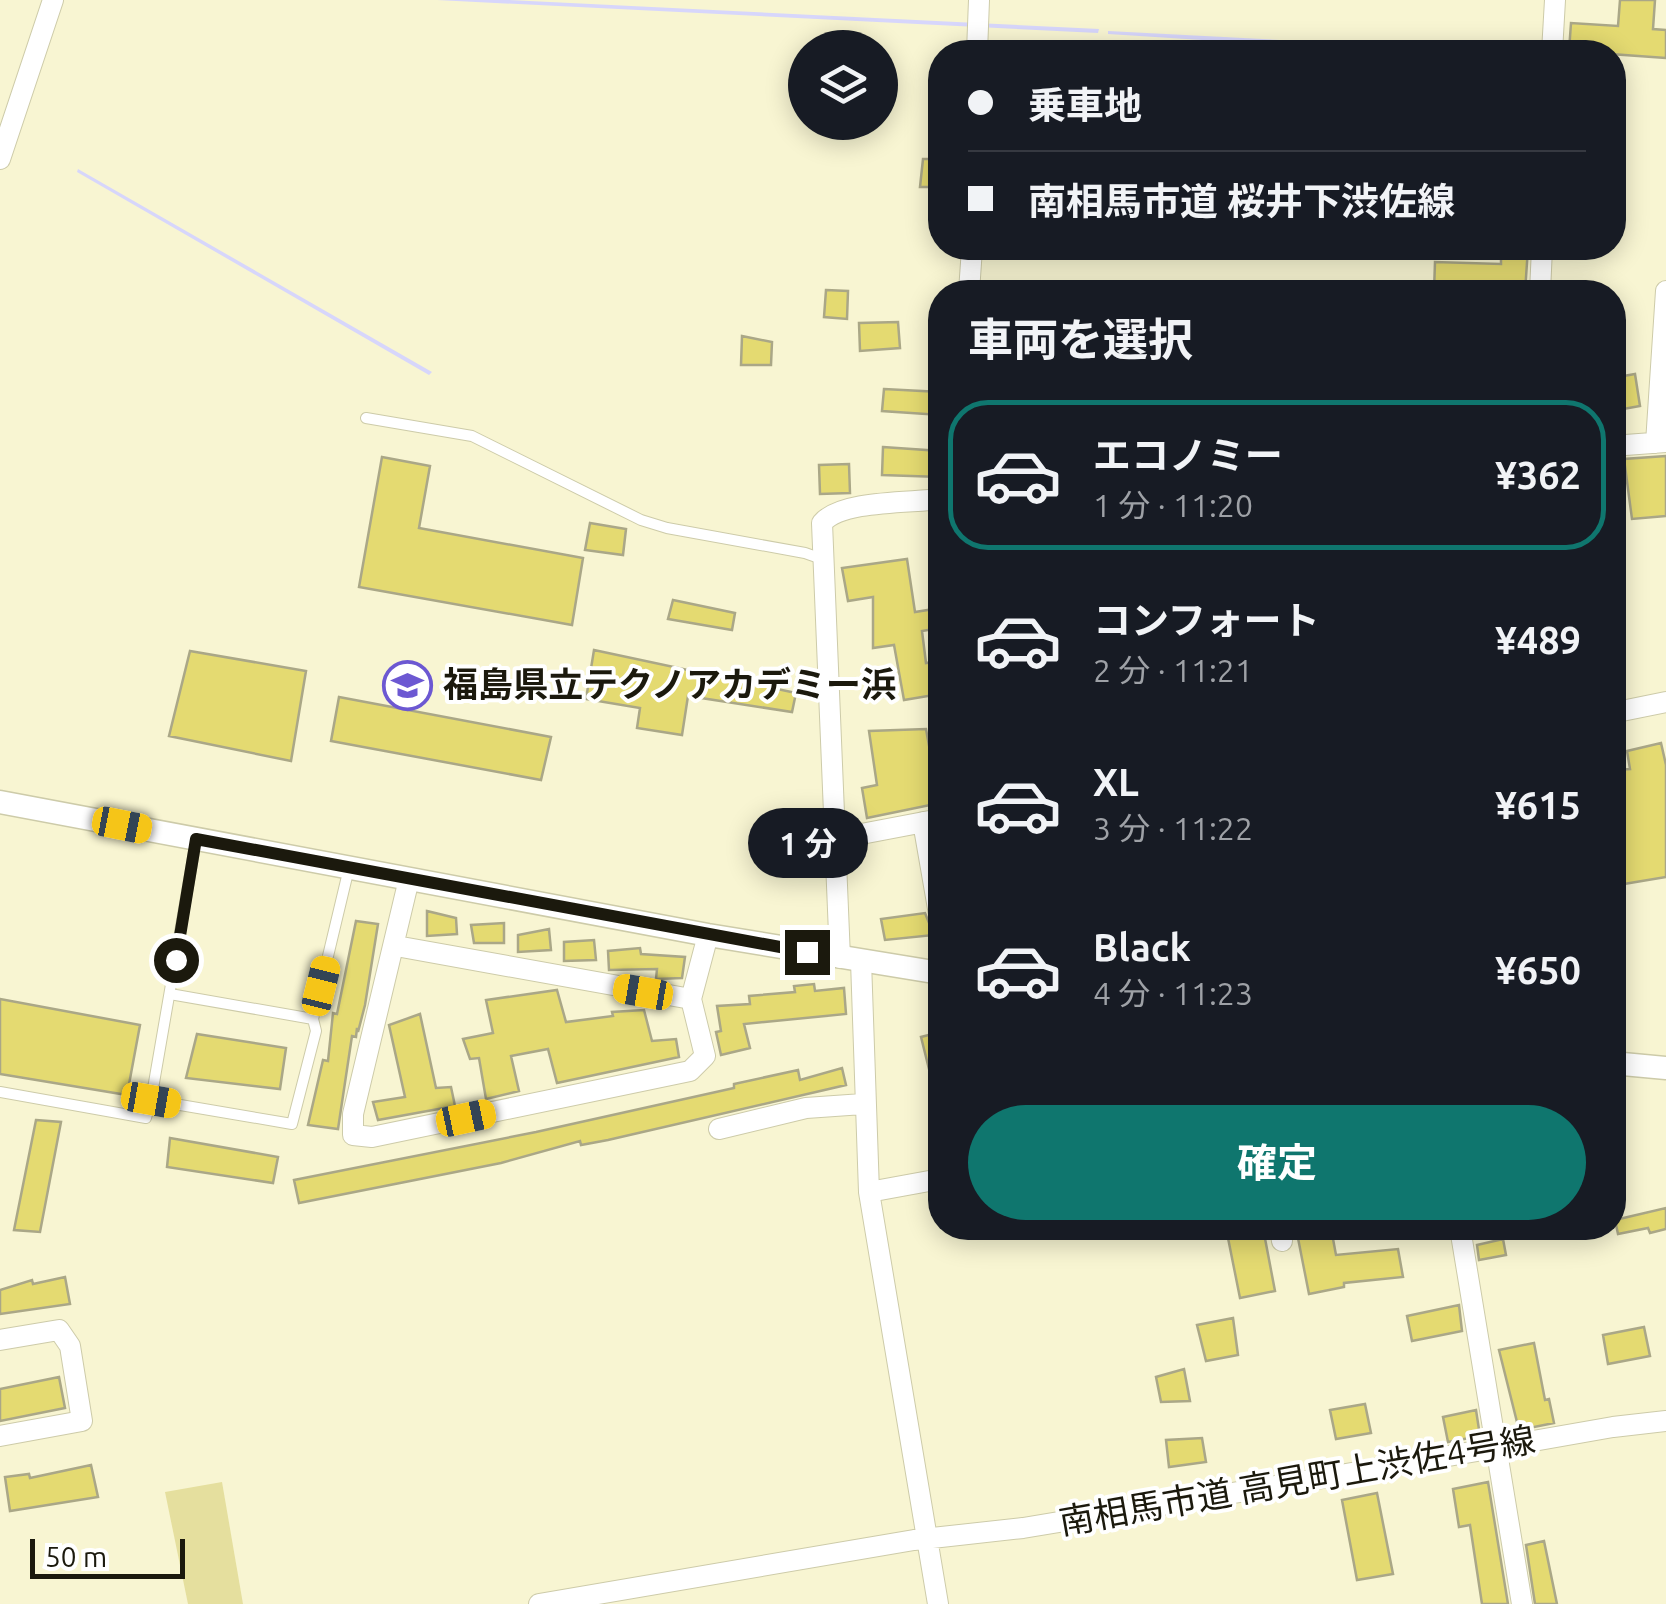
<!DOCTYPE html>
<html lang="ja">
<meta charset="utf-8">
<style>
body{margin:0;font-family:Ubuntu,"Noto Sans JP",sans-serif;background:#20242c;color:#f1f3f6;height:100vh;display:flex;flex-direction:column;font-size:38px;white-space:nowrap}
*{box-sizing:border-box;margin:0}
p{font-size:32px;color:#9ea1a6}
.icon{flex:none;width:55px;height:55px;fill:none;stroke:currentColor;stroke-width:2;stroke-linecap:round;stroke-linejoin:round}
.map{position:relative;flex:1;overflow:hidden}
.drawer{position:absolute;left:928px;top:280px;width:698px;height:960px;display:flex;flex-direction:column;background:#171b24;border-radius:40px;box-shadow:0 5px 25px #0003}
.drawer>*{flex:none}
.hud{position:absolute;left:928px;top:40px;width:698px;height:220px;border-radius:40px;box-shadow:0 5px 25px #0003;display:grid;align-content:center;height:220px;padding:0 40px;background:#171b24}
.fabs{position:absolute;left:788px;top:30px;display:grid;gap:20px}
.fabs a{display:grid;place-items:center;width:110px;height:110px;border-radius:50%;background:#171b24;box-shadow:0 5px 25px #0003;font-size:50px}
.scale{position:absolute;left:30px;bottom:25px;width:155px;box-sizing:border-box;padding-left:10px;border:5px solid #1b190d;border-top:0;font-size:28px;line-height:35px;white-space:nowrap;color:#1b190d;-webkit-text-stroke:8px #fff;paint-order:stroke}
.end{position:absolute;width:45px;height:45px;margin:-22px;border:12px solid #1b190d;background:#fff;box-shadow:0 0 0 5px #fff}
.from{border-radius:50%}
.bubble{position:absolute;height:70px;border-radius:35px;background:#171b24;box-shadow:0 5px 25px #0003;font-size:32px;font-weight:700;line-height:70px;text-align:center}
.car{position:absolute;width:30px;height:60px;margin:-30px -15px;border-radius:12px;box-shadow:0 0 8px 2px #0007;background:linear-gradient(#f5c518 24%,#345 0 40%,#f5c518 0 76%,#345 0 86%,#f5c518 0)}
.hud b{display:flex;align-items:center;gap:35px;height:95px;font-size:38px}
.hud b+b{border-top:2px solid #363941}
.hud i{width:25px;height:25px;background:#f1f3f6}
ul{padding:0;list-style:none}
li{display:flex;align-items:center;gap:30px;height:150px;margin:0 20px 15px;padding:0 20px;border:5px solid transparent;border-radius:40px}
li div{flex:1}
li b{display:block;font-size:38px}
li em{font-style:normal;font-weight:700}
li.on{border-color:#0f766e}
li>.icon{width:90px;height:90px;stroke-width:1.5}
h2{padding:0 40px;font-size:45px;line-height:120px}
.button{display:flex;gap:20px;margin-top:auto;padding:20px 40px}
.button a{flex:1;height:115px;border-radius:60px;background:#0f766e;color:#fff;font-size:40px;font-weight:700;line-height:115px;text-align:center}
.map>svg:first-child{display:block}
.green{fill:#e5df9e}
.water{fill:#d7d6fb}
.building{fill:#e4da71;stroke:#aaa787;stroke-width:2.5}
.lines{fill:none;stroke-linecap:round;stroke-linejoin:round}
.service-casing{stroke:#cdcba9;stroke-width:12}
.minor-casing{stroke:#cdcba9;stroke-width:22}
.tertiary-casing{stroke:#cdcba9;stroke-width:25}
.service{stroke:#fff;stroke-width:10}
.minor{stroke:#fff;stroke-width:20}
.tertiary{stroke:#fff;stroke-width:22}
.route{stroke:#1b190d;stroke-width:12}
.labels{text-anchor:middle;stroke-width:8;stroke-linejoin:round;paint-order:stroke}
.poi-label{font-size:35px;font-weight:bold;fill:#1b190d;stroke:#fff;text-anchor:start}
.street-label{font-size:35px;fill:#1b190d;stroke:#fff}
</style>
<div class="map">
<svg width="1666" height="1604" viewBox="0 0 1666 1604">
<rect width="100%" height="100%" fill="#f8f5d2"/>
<path class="green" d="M 222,1482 L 243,1604 L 188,1604 L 165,1492 Z"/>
<path class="water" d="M 437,0 L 509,0 L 1099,29 L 1098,33 Z
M 1108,31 L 1511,52 C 1376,53 1242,42 1108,34 Z
M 78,169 L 432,372 L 429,375 L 77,172 Z"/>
<path class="building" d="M 1620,0 L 1655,0 L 1653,29 L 1666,30 L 1666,58 L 1569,51 L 1571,23 L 1618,26 Z
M 923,159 L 940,159 L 940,187 L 920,187 Z
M 1501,248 L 1528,248 L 1525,292 L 1434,291 L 1435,262 L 1501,264 Z
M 826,290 L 848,291 L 847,319 L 824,317 Z
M 898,322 L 900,348 L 860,351 L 859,323 Z
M 742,336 L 772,342 L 771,365 L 741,365 Z
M 1635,374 L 1640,406 L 1612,411 L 1612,378 Z
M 884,389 L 940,392 L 940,415 L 882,411 Z
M 883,447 L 940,451 L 940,477 L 882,475 Z
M 1666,456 L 1666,516 L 1632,519 L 1624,459 Z
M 382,457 L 430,466 L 419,528 L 583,558 L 572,625 L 359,587 Z
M 849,464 L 850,493 L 820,494 L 819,465 Z
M 590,523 L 626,529 L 623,555 L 585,550 Z
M 907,559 L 915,612 L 940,608 L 940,628 L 922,631 L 926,663 L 940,661 L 940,694 L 904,700 L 894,645 L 873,648 L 873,597 L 848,601 L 842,568 Z
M 673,600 L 735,613 L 732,630 L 668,619 Z
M 594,650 L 796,693 L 792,712 L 688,696 L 682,735 L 637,728 L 640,708 L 586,699 Z
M 190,651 L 306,671 L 291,761 L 169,736 Z
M 339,697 L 551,737 L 541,780 L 331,741 Z
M 926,729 L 932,762 L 936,761 L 940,777 L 940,803 L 867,818 L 862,788 L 877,785 L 869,731 Z
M 1661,743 L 1666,765 L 1666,877 L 1612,886 L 1612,770 L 1630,769 L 1627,751 Z
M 427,911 L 456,918 L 457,934 L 427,936 Z
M 925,913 L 934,935 L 885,940 L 881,919 Z
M 356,921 L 378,924 L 365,1005 L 358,1032 L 357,1028 L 356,1037 L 352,1036 L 338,1129 L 308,1125 L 323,1060 L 328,1061 L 333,1013 L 337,1014 Z
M 504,923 L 504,943 L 474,943 L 471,925 Z
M 549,929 L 551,950 L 518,952 L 518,935 Z
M 594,940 L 596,960 L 564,961 L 564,942 Z
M 640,948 L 641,954 L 685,957 L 682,978 L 656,979 L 657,969 L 609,970 L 608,951 Z
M 814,984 L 815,991 L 844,988 L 846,1014 L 744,1024 L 750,1048 L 721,1055 L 716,1032 L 721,1031 L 717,1006 L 750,1004 L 749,996 L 795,992 L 794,986 Z
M 557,990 L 566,1022 L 613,1016 L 612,1012 L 644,1010 L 652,1041 L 676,1039 L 679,1057 L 557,1083 L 548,1049 L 511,1056 L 519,1091 L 486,1099 L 479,1058 L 470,1059 L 463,1039 L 493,1033 L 486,1000 Z
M 0,999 L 140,1025 L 127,1095 L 0,1074 Z
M 420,1014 L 436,1088 L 451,1087 L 455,1106 L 378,1120 L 373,1102 L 405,1097 L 389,1025 Z
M 940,1032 L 940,1088 L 934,1089 L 921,1037 Z
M 197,1034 L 286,1048 L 280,1089 L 186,1078 Z
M 842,1068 L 846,1085 L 608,1140 L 581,1145 L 580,1141 L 501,1163 L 299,1203 L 294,1180 L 536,1132 L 734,1088 L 734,1084 L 798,1070 L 800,1080 Z
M 36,1120 L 61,1122 L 40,1232 L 14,1230 Z
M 170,1138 L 278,1157 L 273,1183 L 167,1167 Z
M 1666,1208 L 1666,1229 L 1650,1233 L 1648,1228 L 1618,1234 L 1615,1220 Z
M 1226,1228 L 1263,1228 L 1275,1291 L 1240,1298 Z
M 1296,1228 L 1331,1228 L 1336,1255 L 1398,1249 L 1403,1277 L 1344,1283 L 1344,1287 L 1309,1294 Z
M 1503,1239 L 1506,1255 L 1479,1260 L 1477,1245 Z
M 65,1277 L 70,1304 L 0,1314 L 0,1290 L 32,1280 L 33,1284 Z
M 1459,1305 L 1462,1331 L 1412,1341 L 1407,1316 Z
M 1233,1318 L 1238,1355 L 1206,1361 L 1197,1325 Z
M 1644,1327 L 1650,1356 L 1608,1364 L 1603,1335 Z
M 1534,1343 L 1545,1400 L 1549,1399 L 1554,1423 L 1519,1430 L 1499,1350 Z
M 1184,1369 L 1190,1401 L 1161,1402 L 1156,1377 Z
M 59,1377 L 65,1408 L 0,1421 L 0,1389 Z
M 1365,1404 L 1371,1433 L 1336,1439 L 1330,1410 Z
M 1476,1410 L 1480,1436 L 1448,1442 L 1443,1417 Z
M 1202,1438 L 1206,1462 L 1169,1467 L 1166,1440 Z
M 91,1465 L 98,1497 L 10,1511 L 5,1477 L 29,1474 L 30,1478 Z
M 1488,1482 L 1508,1604 L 1482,1604 L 1470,1525 L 1459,1527 L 1453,1489 Z
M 1377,1493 L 1393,1574 L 1357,1580 L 1342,1500 Z
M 1544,1541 L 1557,1604 L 1535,1604 L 1526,1545 Z"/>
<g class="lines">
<defs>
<path id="service" d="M 366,418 L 472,436 L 641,520 L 667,528 L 805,553 L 822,559
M 170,994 L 313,1019
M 0,1092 L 146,1118 L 151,1100 L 292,1124 L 316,1031 L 313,1019 L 349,868
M 151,1100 L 196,840"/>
<path id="minor" d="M 977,52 L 979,0
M 1552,52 L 1555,0
M 0,159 L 53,0
M 969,292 L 972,248
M 1540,292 L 1542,248
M 1656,443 L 1666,291
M 1612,446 L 1666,442
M 1612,713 L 1666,702
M 923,822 L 940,920
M 835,839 L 940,819
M 409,879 L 353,1114 L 353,1135 L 372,1137 L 690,1071 L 705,1056 L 691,999 L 708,935
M 396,946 L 691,999
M 840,958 L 822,523 C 841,500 910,503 940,499
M 861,961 L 869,1192 L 938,1604
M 719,1129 L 806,1108 L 863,1104
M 869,1192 L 940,1179
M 1280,1228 L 1282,1241
M 1460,1228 L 1522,1604
M 0,1340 L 59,1330 L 70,1346 L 82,1421 L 0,1436
M 539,1604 L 914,1540 L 1023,1528 L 1323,1478 L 1613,1427 L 1666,1421"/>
<path id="tertiary" d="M 0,802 L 708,935 L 940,973
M 1612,1063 L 1666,1068"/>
</defs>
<use href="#service" class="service-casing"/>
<use href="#minor" class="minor-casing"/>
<use href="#tertiary" class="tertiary-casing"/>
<use href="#service" class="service"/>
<use href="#minor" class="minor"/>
<use href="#tertiary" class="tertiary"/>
</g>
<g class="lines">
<path class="route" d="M 176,960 L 196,839 L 807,952"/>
</g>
<defs>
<symbol id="school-ring" viewBox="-11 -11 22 22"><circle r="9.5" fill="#fff" stroke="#6c58d2" stroke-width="1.5"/><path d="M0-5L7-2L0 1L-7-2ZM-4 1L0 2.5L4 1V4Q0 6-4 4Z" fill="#6c58d2"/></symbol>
</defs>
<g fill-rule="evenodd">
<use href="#school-ring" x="380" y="658" width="55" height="55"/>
</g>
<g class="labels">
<g class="poi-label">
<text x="443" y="697">福島県立テクノアカデミー浜</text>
</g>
<g class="street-label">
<text transform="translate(1297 1481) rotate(-10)" y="12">南相馬市道 高見町上渋佐4号線</text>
</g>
</g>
</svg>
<div class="fabs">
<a><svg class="icon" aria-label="layers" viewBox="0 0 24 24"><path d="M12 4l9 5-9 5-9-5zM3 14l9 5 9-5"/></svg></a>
</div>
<div class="scale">50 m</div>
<i class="end from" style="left:176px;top:960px"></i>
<i class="end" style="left:807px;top:952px"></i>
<div class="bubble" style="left:748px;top:808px;width:120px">1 分</div>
<i class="car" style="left:122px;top:825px;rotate:101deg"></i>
<i class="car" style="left:321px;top:986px;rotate:14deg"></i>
<i class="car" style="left:643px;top:992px;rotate:280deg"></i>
<i class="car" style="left:151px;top:1100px;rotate:100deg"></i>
<i class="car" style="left:466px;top:1118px;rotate:78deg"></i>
<div class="hud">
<b><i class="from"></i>乗車地</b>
<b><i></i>南相馬市道 桜井下渋佐線</b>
</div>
<section class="drawer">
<h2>車両を選択</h2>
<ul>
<li class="on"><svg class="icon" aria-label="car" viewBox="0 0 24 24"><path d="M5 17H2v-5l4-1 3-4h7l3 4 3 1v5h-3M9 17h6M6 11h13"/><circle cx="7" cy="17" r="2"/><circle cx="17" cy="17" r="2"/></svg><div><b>エコノミー</b><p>1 分 · 11:20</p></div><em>¥362</em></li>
<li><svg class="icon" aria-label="car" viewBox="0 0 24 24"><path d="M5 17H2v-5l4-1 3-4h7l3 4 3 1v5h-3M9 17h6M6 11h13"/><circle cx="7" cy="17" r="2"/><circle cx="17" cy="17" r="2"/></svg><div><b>コンフォート</b><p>2 分 · 11:21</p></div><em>¥489</em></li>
<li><svg class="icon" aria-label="car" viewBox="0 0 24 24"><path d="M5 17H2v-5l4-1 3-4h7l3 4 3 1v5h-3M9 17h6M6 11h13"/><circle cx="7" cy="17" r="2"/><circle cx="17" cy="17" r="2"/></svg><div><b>XL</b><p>3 分 · 11:22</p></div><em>¥615</em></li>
<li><svg class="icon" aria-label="car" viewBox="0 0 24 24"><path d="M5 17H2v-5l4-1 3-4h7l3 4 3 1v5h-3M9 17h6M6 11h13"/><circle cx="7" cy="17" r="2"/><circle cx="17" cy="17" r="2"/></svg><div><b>Black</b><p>4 分 · 11:23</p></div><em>¥650</em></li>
</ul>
<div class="button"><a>確定</a></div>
</section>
</div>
